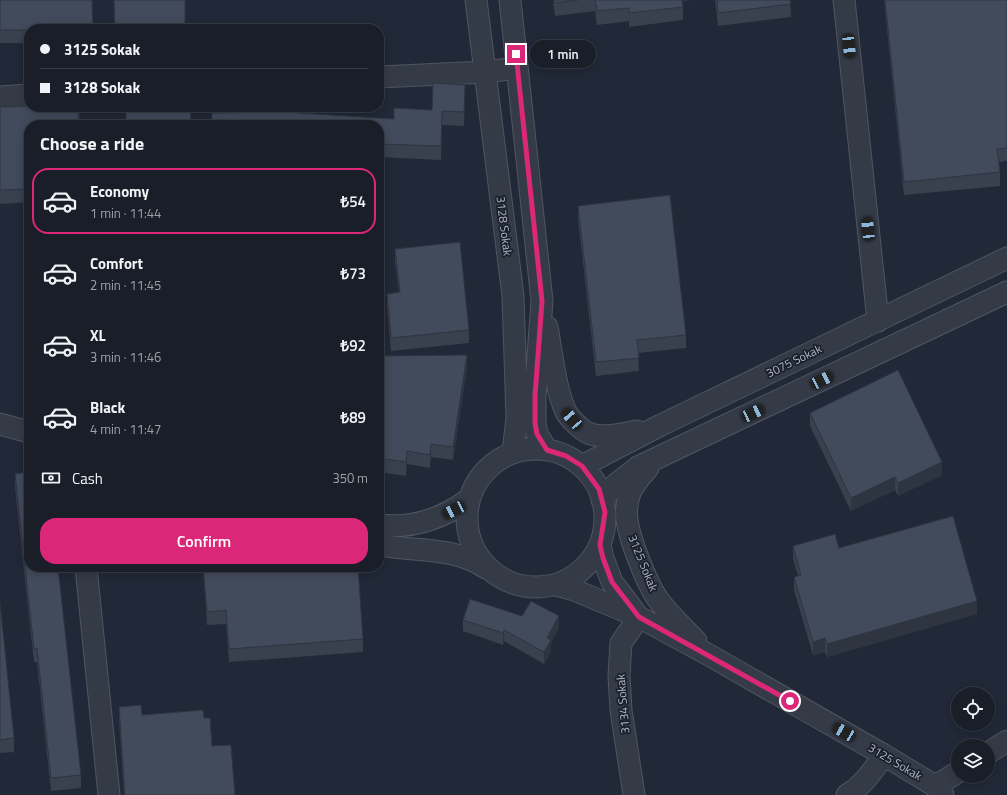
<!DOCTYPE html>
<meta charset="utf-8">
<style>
body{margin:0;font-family:"Titillium Web",sans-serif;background:#222731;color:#f1f3f6;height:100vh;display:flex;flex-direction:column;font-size:15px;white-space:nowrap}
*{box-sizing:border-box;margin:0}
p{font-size:13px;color:#9fa2a8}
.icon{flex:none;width:22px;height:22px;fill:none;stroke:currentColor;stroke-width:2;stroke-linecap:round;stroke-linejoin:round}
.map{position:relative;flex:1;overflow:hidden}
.side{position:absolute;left:24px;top:120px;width:360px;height:452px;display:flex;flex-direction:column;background:#191e29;border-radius:16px;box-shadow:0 2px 10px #0003,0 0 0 1px #373c46}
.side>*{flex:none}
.top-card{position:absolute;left:24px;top:24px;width:360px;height:88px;border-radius:16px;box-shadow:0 2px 10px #0003,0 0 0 1px #373c46;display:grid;align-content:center;height:88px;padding:0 16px;background:#191e29}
.fabs{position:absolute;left:951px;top:687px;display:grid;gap:8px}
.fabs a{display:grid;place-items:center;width:44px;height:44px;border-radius:50%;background:#191e29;box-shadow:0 2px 10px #0003,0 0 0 1px #373c46;font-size:20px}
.end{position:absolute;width:18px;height:18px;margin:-9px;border:5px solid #db2777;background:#fff;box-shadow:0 0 0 2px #fff}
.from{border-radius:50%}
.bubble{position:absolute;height:28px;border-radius:14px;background:#191e29;box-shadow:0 2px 10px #0003,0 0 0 1px #373c46;font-size:13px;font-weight:600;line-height:28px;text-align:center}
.car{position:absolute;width:12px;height:24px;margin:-12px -6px;border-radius:5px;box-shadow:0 0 3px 1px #0007;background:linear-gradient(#222 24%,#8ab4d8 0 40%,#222 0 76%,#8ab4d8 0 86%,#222 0)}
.top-card b{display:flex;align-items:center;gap:14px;height:38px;font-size:15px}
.top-card b+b{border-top:1px solid #373c46}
.top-card i{width:10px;height:10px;background:#f1f3f6}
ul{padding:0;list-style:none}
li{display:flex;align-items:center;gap:12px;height:66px;margin:0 8px 6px;padding:0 8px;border:2px solid transparent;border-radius:16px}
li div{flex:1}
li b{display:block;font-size:15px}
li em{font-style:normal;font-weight:600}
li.selected{border-color:#db2777}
li>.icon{width:36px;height:36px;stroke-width:1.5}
h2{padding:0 16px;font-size:18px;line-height:48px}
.pay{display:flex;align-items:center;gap:10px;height:44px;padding:0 16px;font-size:15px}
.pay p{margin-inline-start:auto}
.primary-button{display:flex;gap:8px;margin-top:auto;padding:8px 16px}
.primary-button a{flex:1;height:46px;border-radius:16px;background:#db2777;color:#fff;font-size:16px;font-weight:600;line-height:46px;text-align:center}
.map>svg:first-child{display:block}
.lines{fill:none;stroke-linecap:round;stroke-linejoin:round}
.minor-casing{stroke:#4f5562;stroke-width:23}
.minor{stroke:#343b47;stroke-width:21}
.wall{fill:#39404e}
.shaded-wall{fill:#2e3440}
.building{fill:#424b5b;stroke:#2e3440}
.route{stroke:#db2777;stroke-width:5}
.labels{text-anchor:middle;stroke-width:3.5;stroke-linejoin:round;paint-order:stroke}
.street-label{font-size:12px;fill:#afb5c4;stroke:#1a202c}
</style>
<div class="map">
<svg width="1007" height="795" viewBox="0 0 1007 795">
<rect width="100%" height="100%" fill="#212837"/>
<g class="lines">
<defs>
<path id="minor" d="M 476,0 L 513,296 L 517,418 L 513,452
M 510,0 L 542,301 L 535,396 L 535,423 L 537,434 L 547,450
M 844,0 L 878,321
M 379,77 L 485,72 L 517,68
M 0,97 L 29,95
M 547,327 C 552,353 555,388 566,412 C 570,419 583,432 591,434 C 602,438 625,434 637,431
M 0,424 L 29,432
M467 518a69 69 0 1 1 138 0a69 69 0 1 1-138 0Z
M 582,466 L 661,425 L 1007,258
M 648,468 C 641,476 632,485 629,496 C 627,503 626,513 627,520 C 630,541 646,581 657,598 C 668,614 683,627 696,641
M 602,500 L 616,484 L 638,467 L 1007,292
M 379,525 C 413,529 441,519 468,500
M 379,545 C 418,552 452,546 486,568
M 600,545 L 603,558 L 612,582 L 637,615
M 86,567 L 109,795
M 556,585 L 574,590 L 639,617 L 709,655 L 884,755 L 935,786 L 943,795
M 988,753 L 1007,741
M 935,786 L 958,772
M 634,795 L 621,710 L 619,676 L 621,643 L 639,617
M 847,795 C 864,785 873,770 884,755"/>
</defs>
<use href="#minor" class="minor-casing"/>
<use href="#minor" class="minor"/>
</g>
<path class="wall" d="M 0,0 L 29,29 L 29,43 L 0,43 Z
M 114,0 L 185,0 L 185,29 L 115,29 Z
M 553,0 L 693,0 L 682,1 L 683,7 L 683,20 L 629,27 L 629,21 L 597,25 L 595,11 L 555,16 Z
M 715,0 L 790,0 L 791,17 L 718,26 Z
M 884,0 L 1007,0 L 1007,161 L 999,162 L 1000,172 L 1000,186 L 904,195 Z
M 465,98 L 464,126 L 442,125 L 441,160 L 379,157 L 379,125 L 394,119 L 432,110 Z
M 0,107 L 80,107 L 80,118 L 29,125 L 29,202 L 0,204 Z
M 578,206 L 686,335 L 686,348 L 638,353 L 639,371 L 596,376 L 578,219 Z
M 395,249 L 469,330 L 469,343 L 391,351 L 387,307 L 387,294 L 399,292 L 395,262 Z
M 379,356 L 467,368 L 453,460 L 431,457 L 430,468 L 407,464 L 406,476 L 379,472 Z
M 810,413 L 942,475 L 898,496 L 895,490 L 851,511 L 810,426 Z
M 15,474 L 81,775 L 81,788 L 51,791 L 37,662 L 34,662 L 15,487 Z
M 793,546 L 839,548 L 977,614 L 827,657 L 825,652 L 813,655 L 794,590 L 794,577 L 798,576 L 793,559 Z
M 203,567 L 279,567 L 279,571 L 363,639 L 363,652 L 229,662 L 226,624 L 207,625 Z
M 0,602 L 14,738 L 14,752 L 0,753 Z
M 463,620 L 559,628 L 551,643 L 551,652 L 544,664 L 504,641 L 503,645 L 463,631 Z
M 119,707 L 142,715 L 204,718 L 212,746 L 235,795 L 124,795 L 119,720 Z"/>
<path class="shaded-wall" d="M 465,85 L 465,98 L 464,126 L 464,112 Z
M 80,107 L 80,118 L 79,125 L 77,125 Z
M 442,111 L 442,125 L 441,160 L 441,146 Z
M 467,355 L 467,368 L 453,460 L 453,447 Z
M 431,444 L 431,457 L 430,468 L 430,455 Z
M 407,451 L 407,464 L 406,476 L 406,462 Z
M 942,462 L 942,475 L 898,496 L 898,483 Z
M 895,477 L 895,490 L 851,511 L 851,498 Z
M 977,601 L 977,614 L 827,657 L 827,644 Z
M 559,616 L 559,628 L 551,643 L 551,652 L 544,664 L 544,652 L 547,638 Z
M 504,630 L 504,641 L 503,645 L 503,633 Z
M 825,638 L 825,652 L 813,655 L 813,642 Z"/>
<path class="building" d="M 0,0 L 92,0 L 93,29 L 29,29 L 29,30 L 0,30 Z
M 114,0 L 185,0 L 185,27 L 115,28 Z
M 554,0 L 578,0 L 555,3 Z
M 595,0 L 682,0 L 683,7 L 629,13 L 629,8 L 597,11 Z
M 717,0 L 790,0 L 791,4 L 718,13 Z
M 885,0 L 1007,0 L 1007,148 L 997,149 L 1000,172 L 904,182 Z
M 433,83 L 465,85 L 464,112 L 442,111 L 441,146 L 379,144 L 379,125 L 211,125 L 212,113 L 284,112 L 394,119 L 394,108 L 432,110 Z
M 29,106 L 29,107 L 80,107 L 77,125 L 29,125 L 29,189 L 0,190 L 0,107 Z
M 126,107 L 191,107 L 190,125 L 126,125 Z
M 670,195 L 686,335 L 637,340 L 639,358 L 596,362 L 578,206 Z
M 460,242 L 469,330 L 391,338 L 387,294 L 400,292 L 395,249 Z
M 467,355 L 453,447 L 431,444 L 430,455 L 407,451 L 406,462 L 379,458 L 379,356 Z
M 898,370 L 942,462 L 898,483 L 895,477 L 851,498 L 810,413 Z
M 29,472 L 29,567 L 58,567 L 81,775 L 51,778 L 37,648 L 34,649 L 15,474 Z
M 953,516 L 977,601 L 827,644 L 825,638 L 813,642 L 794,577 L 801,575 L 793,546 L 835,534 L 839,548 Z
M 203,567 L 279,567 L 279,571 L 336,567 L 358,567 L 363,639 L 229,649 L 226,610 L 207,612 Z
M 470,599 L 522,616 L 531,601 L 559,616 L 547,638 L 551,640 L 544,652 L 504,630 L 503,633 L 463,620 Z
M 0,602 L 14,738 L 0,740 Z
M 141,705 L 142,715 L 203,710 L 204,718 L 210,718 L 212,746 L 231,745 L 235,795 L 125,795 L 119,707 Z"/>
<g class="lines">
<path class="route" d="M 516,54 L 542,301 L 535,396 L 535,423 L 537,434 L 547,450 L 566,456 L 582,466 L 599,489 L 605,512 L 600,545 L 603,558 L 612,582 L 639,617 L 790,701"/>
</g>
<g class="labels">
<g class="street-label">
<text transform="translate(504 226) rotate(83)" y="4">3128 Sokak</text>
<text transform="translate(794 361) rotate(-26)" y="4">3075 Sokak</text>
<text transform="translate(643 563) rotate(68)" y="4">3125 Sokak</text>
<text transform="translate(623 704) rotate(-95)" y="4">3134 Sokak</text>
<text transform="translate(895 762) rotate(31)" y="4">3125 Sokak</text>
</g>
</g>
</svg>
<div class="fabs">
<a><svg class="icon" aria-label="locate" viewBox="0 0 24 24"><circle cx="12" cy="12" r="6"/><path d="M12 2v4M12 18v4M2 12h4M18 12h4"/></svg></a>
<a><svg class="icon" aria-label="layers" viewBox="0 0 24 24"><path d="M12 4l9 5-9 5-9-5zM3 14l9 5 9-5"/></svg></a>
</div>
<i class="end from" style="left:790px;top:701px"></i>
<i class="end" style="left:516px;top:54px"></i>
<div class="bubble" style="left:530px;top:40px;width:66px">1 min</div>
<i class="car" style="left:849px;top:46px;rotate:174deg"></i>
<i class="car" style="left:868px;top:229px;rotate:354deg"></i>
<i class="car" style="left:822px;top:380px;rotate:64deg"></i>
<i class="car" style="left:753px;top:413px;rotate:65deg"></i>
<i class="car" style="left:572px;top:419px;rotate:319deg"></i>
<i class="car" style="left:454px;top:510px;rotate:244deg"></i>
<i class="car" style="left:844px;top:732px;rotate:300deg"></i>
<div class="top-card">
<b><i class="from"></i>3125 Sokak</b>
<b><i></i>3128 Sokak</b>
</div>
<section class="side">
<h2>Choose a ride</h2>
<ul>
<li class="selected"><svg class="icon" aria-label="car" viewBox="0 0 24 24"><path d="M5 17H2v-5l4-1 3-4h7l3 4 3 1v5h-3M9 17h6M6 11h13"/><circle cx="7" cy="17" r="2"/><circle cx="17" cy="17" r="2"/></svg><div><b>Economy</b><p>1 min · 11:44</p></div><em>₺54</em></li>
<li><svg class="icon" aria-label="car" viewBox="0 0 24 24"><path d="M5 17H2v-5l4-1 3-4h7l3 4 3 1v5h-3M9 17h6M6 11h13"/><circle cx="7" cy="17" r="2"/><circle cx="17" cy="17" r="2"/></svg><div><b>Comfort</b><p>2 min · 11:45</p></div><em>₺73</em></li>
<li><svg class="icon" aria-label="car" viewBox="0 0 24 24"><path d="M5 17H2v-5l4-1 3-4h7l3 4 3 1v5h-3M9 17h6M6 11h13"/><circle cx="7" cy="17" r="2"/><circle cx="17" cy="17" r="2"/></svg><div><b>XL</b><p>3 min · 11:46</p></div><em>₺92</em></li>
<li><svg class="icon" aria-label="car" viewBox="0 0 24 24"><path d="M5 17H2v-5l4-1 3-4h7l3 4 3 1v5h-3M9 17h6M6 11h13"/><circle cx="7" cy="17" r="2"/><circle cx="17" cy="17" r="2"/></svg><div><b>Black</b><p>4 min · 11:47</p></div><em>₺89</em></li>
</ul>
<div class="pay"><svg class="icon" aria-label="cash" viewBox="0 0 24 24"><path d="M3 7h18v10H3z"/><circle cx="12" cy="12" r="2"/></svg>Cash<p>350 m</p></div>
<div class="primary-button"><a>Confirm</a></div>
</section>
</div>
